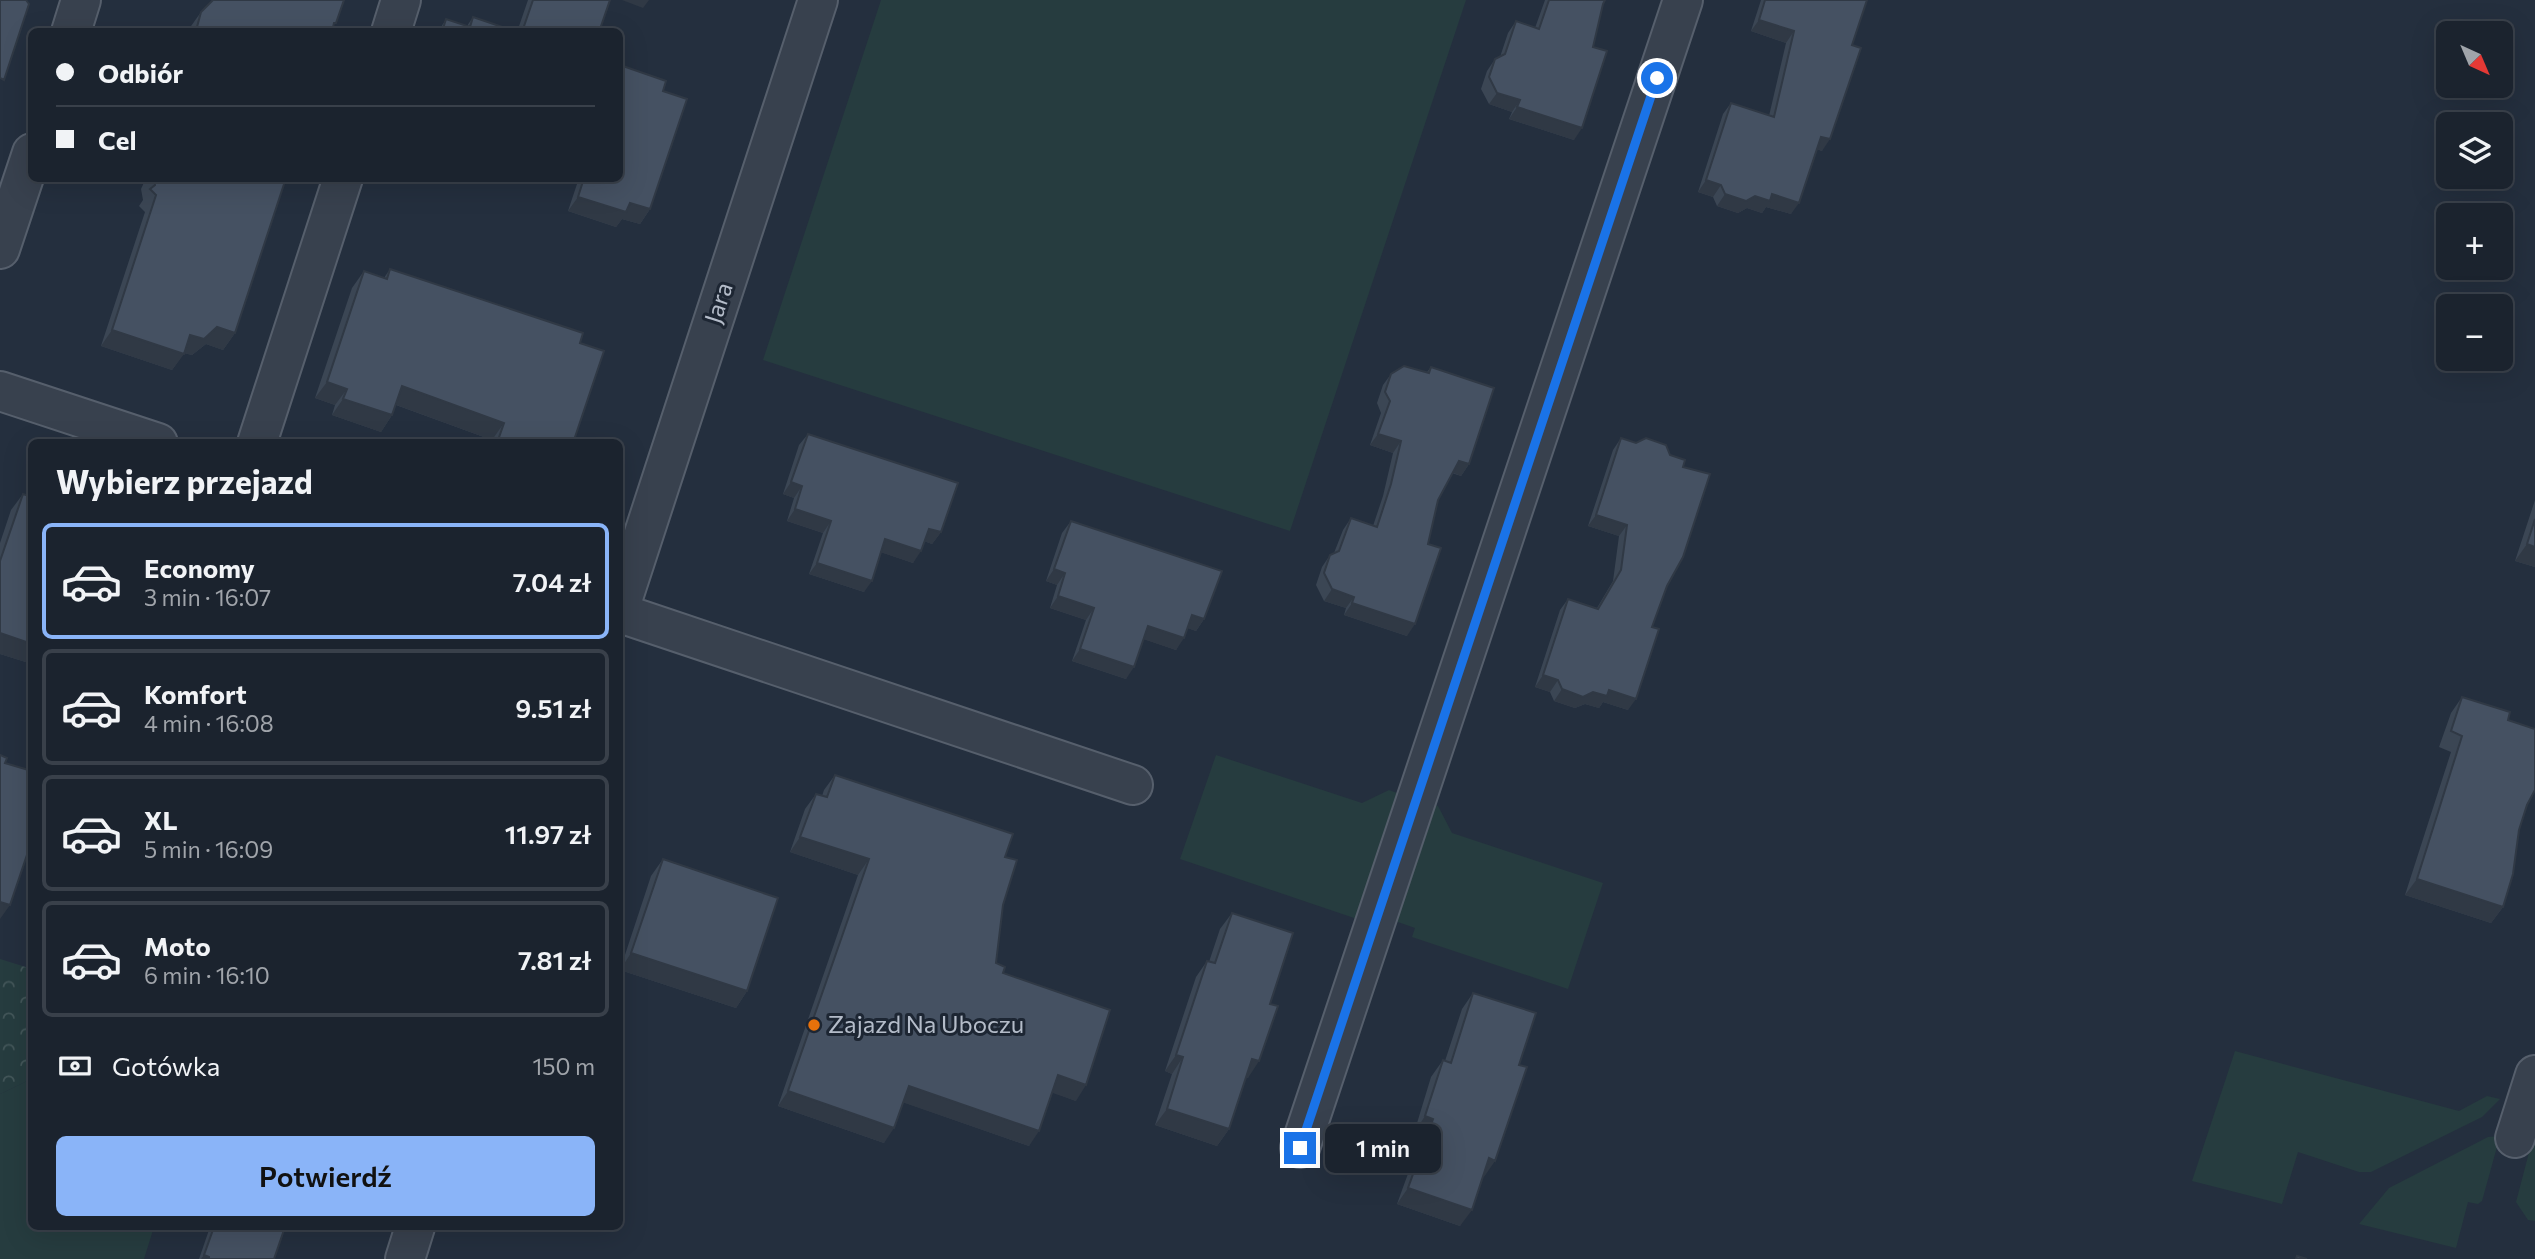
<!DOCTYPE html>
<html lang="pl">
<meta charset="utf-8">
<style>
body{margin:0;font-family:Commissioner,sans-serif;background:#282f3a;color:#f1f3f6;height:100vh;display:flex;flex-direction:column;font-size:26px;white-space:nowrap}
*{box-sizing:border-box;margin:0}
p{font-size:23px;color:#a0a4aa}
.icon{flex:none;width:38px;height:38px;fill:none;stroke:currentColor;stroke-width:2;stroke-linecap:round;stroke-linejoin:round}
.map{position:relative;flex:1;overflow:hidden}
.sheet{position:absolute;left:28px;top:439px;width:595px;height:791px;display:flex;flex-direction:column;background:#1b232e;border-radius:10px;box-shadow:0 7px 28px #0002,0 0 0 2px #39404a}
.sheet>*{flex:none}
.hud{position:absolute;left:28px;top:28px;width:595px;height:154px;border-radius:10px;box-shadow:0 7px 28px #0002,0 0 0 2px #39404a;display:grid;align-content:center;height:154px;padding:0 28px;background:#1b232e}
.needle{width:46px;rotate:136deg}
.controls{position:absolute;left:2436px;top:21px;display:grid;gap:14px}
.controls a{display:grid;place-items:center;width:77px;height:77px;border-radius:10px;background:#1b232e;box-shadow:0 7px 28px #0002,0 0 0 2px #39404a;font-size:35px}
.end{position:absolute;width:32px;height:32px;margin:-16px;border:9px solid #1a73e8;background:#fff;box-shadow:0 0 0 4px #fff}
.from{border-radius:50%}
.bubble{position:absolute;height:49px;border-radius:10px;background:#1b232e;box-shadow:0 7px 28px #0002,0 0 0 2px #39404a;font-size:23px;font-weight:600;line-height:49px;text-align:center}
.hud b{display:flex;align-items:center;gap:24px;height:66px;font-size:26px}
.hud b+b{border-top:2px solid #39404a}
.hud i{width:18px;height:18px;background:#f1f3f6}
ul{padding:0;list-style:none}
li{display:flex;align-items:center;gap:21px;height:116px;margin:0 14px 10px;padding:0 14px;border:4px solid #39404a;border-radius:10px}
li div{flex:1}
li b{display:block;font-size:26px}
li em{font-style:normal;font-weight:600}
li.active{border-color:#8ab4f8}
li>.icon{width:63px;height:63px;stroke-width:1.5}
h2{padding:0 28px;font-size:32px;line-height:84px}
.pay{display:flex;align-items:center;gap:18px;height:77px;padding:0 28px;font-size:26px}
.pay p{margin-inline-start:auto}
.primary-button{display:flex;gap:14px;margin-top:auto;padding:14px 28px}
.primary-button a{flex:1;height:80px;border-radius:10px;background:#8ab4f8;color:#111;font-size:28px;font-weight:600;line-height:80px;text-align:center}
.map>svg:first-child{display:block}
.green{fill:#263c3f}
.forest{fill:url(#forest-crowns)}
.lines{fill:none;stroke-linecap:round;stroke-linejoin:round}
.minor-casing{stroke:#565f6c;stroke-width:42}
.minor{stroke:#38414e;stroke-width:38}
.wall{fill:#3b4654}
.shaded-wall{fill:#303945}
.building{fill:#455162;stroke:#303945;stroke-width:2}
.route{stroke:#1a73e8;stroke-width:9}
.food-dot{fill:#e8710a;stroke:#1d2633;stroke-width:2.5}
.labels{text-anchor:middle;stroke-width:6;stroke-linejoin:round;paint-order:stroke}
.street-label{font-size:24px;fill:#b4bcc9;stroke:#1d2633}
.poi-label{font-size:24px;fill:#b4bcc9;stroke:#1d2633;text-anchor:start}
</style>
<div class="map">
<svg width="2535" height="1259" viewBox="0 0 2535 1259">
<defs>
<pattern id="forest-crowns" width="20" height="18" patternUnits="userSpaceOnUse" patternTransform="scale(1.75)"><rect width="20" height="18" fill="#263c3f"/><path d="M2 6a3 3 0 1 1 6 0M12 15a3 3 0 1 1 6 0" fill="none" stroke="#435659"/></pattern>
</defs>
<rect width="100%" height="100%" fill="#242f3e"/>
<path class="green" d="M 881,0 L 1466,0 L 1290,531 L 763,360 Z
M 1216,755 L 1362,803 L 1389,790 L 1397,793 L 1357,919 L 1180,859 Z
M 1432,804 L 1438,806 L 1452,833 L 1603,883 L 1568,989 L 1412,937 L 1415,928 L 1395,921 Z
M 2235,1051 L 2459,1111 L 2487,1096 L 2500,1099 L 2482,1117 L 2371,1172 L 2359,1172 L 2298,1152 L 2282,1204 L 2192,1181 Z
M 31,1079 L 32,1227 L 154,1227 L 144,1259 L 0,1259 L 0,1094 Z
M 2500,1136 L 2482,1201 L 2478,1204 L 2468,1202 L 2456,1248 L 2359,1224 L 2389,1188 L 2488,1137 Z
M 2532,1141 L 2535,1143 L 2535,1221 L 2528,1220 L 2516,1202 Z"/>
<path class="forest" d="M 0,959 L 32,969 L 31,1079 L 0,1094 Z"/>
<g class="lines">
<defs>
<path id="minor" d="M 71,32 L 81,0
M 391,32 L 401,0
M 0,249 L 32,153
M 0,391 L 158,443
M 257,443 L 343,178
M 620,607 L 818,0
M 620,613 L 1133,785
M 2515,1138 L 2535,1075
M 1300,1148 L 1683,0
M 405,1259 L 415,1227"/>
</defs>
<use href="#minor" class="minor-casing"/>
<use href="#minor" class="minor"/>
</g>
<path class="wall" d="M 528,0 L 610,0 L 599,32 L 517,32 Z
M 1545,0 L 1605,0 L 1603,4 L 1593,47 L 1574,140 L 1509,119 L 1512,112 L 1489,104 L 1481,89 L 1487,71 L 1495,59 L 1500,57 L 1508,33 L 1516,21 L 1535,28 Z
M 1761,0 L 1867,0 L 1852,45 L 1822,151 L 1817,149 L 1791,214 L 1766,207 L 1762,213 L 1747,208 L 1738,213 L 1717,206 L 1713,197 L 1698,192 L 1723,114 L 1731,103 L 1769,116 L 1786,43 L 1751,31 Z
M 201,12 L 332,29 L 332,32 L 188,32 L 189,29 Z
M 473,17 L 517,32 L 438,32 L 446,19 L 467,26 Z
M 663,91 L 650,209 L 640,224 L 622,219 L 616,227 L 568,211 L 577,184 L 559,178 L 620,178 Z
M 146,178 L 286,178 L 235,333 L 223,350 L 206,344 L 192,355 L 184,353 L 172,370 L 101,346 L 145,212 L 139,206 L 143,200 L 141,189 Z
M 390,269 L 580,343 L 573,443 L 491,443 L 492,440 L 396,405 L 392,415 L 381,432 L 332,415 L 335,405 L 315,398 L 352,288 L 364,271 L 384,278 Z
M 1431,367 L 1469,464 L 1461,476 L 1452,473 L 1438,500 L 1407,636 L 1344,615 L 1346,608 L 1324,601 L 1316,585 L 1322,567 L 1330,555 L 1334,553 L 1343,530 L 1351,518 L 1373,526 L 1383,496 L 1393,453 L 1370,445 L 1381,413 L 1377,403 L 1383,385 L 1391,374 L 1427,372 Z
M 808,434 L 941,532 L 932,544 L 924,541 L 913,563 L 881,552 L 864,592 L 809,574 L 823,533 L 787,521 L 794,498 L 783,494 L 799,445 Z
M 1621,438 L 1670,455 L 1683,467 L 1667,586 L 1652,627 L 1628,710 L 1603,702 L 1599,708 L 1585,704 L 1575,708 L 1554,701 L 1550,692 L 1535,687 L 1560,610 L 1568,599 L 1597,608 L 1613,581 L 1619,536 L 1588,526 L 1613,450 Z
M 23,494 L 32,497 L 32,664 L 0,654 L 0,543 L 11,510 Z
M 2535,500 L 2535,567 L 2515,561 Z
M 1071,521 L 1204,619 L 1196,631 L 1188,628 L 1176,650 L 1144,639 L 1126,679 L 1072,661 L 1086,620 L 1050,608 L 1057,585 L 1046,581 L 1062,533 Z
M 2462,697 L 2508,720 L 2527,805 L 2519,830 L 2503,907 L 2491,923 L 2405,895 L 2451,752 L 2439,747 L 2451,713 Z
M 835,775 L 1005,857 L 1003,905 L 996,963 L 1003,973 L 1076,1101 L 1052,1092 L 1029,1146 L 903,1102 L 884,1143 L 778,1106 L 858,875 L 790,852 L 805,809 L 816,794 L 822,796 L 824,790 Z
M 663,859 L 747,991 L 736,1008 L 620,970 L 651,876 Z
M 1232,913 L 1270,1004 L 1248,1078 L 1246,1077 L 1229,1129 L 1217,1146 L 1155,1125 L 1172,1074 L 1165,1071 L 1196,977 L 1207,961 L 1209,962 L 1220,929 Z
M 1473,993 L 1484,1177 L 1483,1177 L 1460,1226 L 1397,1204 L 1422,1135 L 1414,1133 L 1431,1077 L 1443,1060 L 1445,1061 L 1462,1009 Z
M 210,1227 L 285,1227 L 274,1259 L 199,1259 Z"/>
<path class="shaded-wall" d="M 622,0 L 649,0 L 643,8 Z
M 1759,20 L 1794,31 L 1786,43 L 1751,31 Z
M 1497,93 L 1520,100 L 1512,112 L 1489,104 Z
M 1517,107 L 1582,128 L 1574,140 L 1509,119 Z
M 1821,137 L 1830,139 L 1822,151 L 1813,148 Z
M 559,178 L 581,178 L 577,184 Z
M 1706,180 L 1721,185 L 1713,197 L 1698,192 Z
M 1725,194 L 1755,196 L 1772,194 L 1799,203 L 1791,214 L 1766,207 L 1762,213 L 1747,208 L 1738,213 L 1717,206 Z
M 578,197 L 630,203 L 650,209 L 640,224 L 622,219 L 616,227 L 568,211 Z
M 217,327 L 235,333 L 223,350 L 206,344 L 192,355 L 179,352 L 190,335 Z
M 112,330 L 184,354 L 172,370 L 101,346 Z
M 327,382 L 347,389 L 335,405 L 315,398 Z
M 402,386 L 504,423 L 492,440 L 391,403 Z
M 343,399 L 392,415 L 381,432 L 332,415 Z
M 1378,434 L 1401,441 L 1393,453 L 1370,445 Z
M 1459,461 L 1469,464 L 1461,476 L 1451,472 Z
M 791,482 L 802,486 L 794,498 L 783,494 Z
M 795,509 L 831,521 L 823,533 L 787,521 Z
M 1596,515 L 1627,525 L 1619,536 L 1588,526 Z
M 929,529 L 941,532 L 932,544 L 921,540 Z
M 885,539 L 921,551 L 913,563 L 877,551 Z
M 2527,544 L 2535,547 L 2535,567 L 2515,561 Z
M 817,563 L 872,581 L 864,592 L 809,574 Z
M 1054,569 L 1065,573 L 1057,585 L 1046,581 Z
M 1332,589 L 1354,597 L 1346,608 L 1324,601 Z
M 1058,596 L 1094,608 L 1086,620 L 1050,608 Z
M 1352,603 L 1415,624 L 1407,636 L 1344,615 Z
M 1192,615 L 1204,619 L 1196,631 L 1184,627 Z
M 1148,626 L 1184,638 L 1176,650 L 1140,638 Z
M 0,633 L 32,644 L 32,664 L 0,654 Z
M 1080,649 L 1134,667 L 1126,679 L 1072,661 Z
M 1543,675 L 1558,680 L 1550,692 L 1535,687 Z
M 1562,689 L 1593,692 L 1609,690 L 1636,699 L 1628,710 L 1603,702 L 1599,708 L 1585,704 L 1575,708 L 1554,701 Z
M 800,837 L 869,859 L 858,875 L 790,852 Z
M 2417,879 L 2503,907 L 2491,923 L 2405,895 Z
M 0,902 L 10,905 L 0,919 Z
M 631,953 L 747,991 L 736,1008 L 620,970 Z
M 1176,1055 L 1183,1057 L 1172,1074 L 1165,1071 Z
M 1252,1059 L 1259,1061 L 1248,1078 L 1240,1076 Z
M 1058,1075 L 1086,1085 L 1076,1101 L 1047,1091 Z
M 909,1086 L 1039,1131 L 1029,1146 L 899,1101 Z
M 788,1091 L 894,1128 L 884,1143 L 778,1106 Z
M 1167,1109 L 1229,1129 L 1217,1146 L 1155,1125 Z
M 1425,1116 L 1433,1119 L 1422,1135 L 1414,1133 Z
M 1489,1158 L 1495,1161 L 1484,1177 L 1477,1175 Z
M 1408,1188 L 1472,1210 L 1460,1226 L 1397,1204 Z
M 204,1255 L 209,1257 L 208,1259 L 201,1259 Z"/>
<path class="building" d="M 0,0 L 26,0 L 29,4 L 4,80 L 0,78 Z
M 213,0 L 344,0 L 336,23 L 334,23 L 332,32 L 197,32 L 197,27 L 201,12 Z
M 533,0 L 610,0 L 599,32 L 522,32 Z
M 1549,0 L 1605,0 L 1603,4 L 1593,47 L 1607,51 L 1582,128 L 1517,107 L 1520,100 L 1497,93 L 1489,77 L 1495,59 L 1505,54 L 1516,21 L 1539,29 Z
M 1765,0 L 1867,0 L 1852,45 L 1861,48 L 1830,139 L 1821,137 L 1799,203 L 1772,194 L 1770,201 L 1755,196 L 1746,201 L 1725,194 L 1721,185 L 1706,180 L 1731,103 L 1774,117 L 1794,31 L 1759,20 Z
M 473,17 L 517,32 L 442,32 L 446,19 L 470,27 Z
M 620,65 L 666,81 L 663,91 L 687,99 L 650,209 L 630,203 L 626,212 L 578,197 L 584,178 L 620,178 Z
M 154,178 L 286,178 L 235,333 L 217,327 L 204,339 L 190,335 L 184,354 L 112,330 L 156,195 L 150,189 L 155,185 Z
M 390,269 L 583,333 L 580,343 L 604,351 L 573,443 L 497,443 L 504,423 L 402,386 L 392,415 L 343,399 L 347,389 L 327,382 L 364,271 L 387,279 Z
M 1404,366 L 1429,373 L 1431,367 L 1494,388 L 1469,464 L 1459,461 L 1438,500 L 1428,544 L 1441,548 L 1415,624 L 1352,603 L 1354,597 L 1332,589 L 1324,573 L 1330,555 L 1339,551 L 1351,518 L 1377,527 L 1391,484 L 1401,441 L 1378,434 L 1390,401 L 1385,392 L 1391,374 Z
M 808,434 L 958,483 L 941,532 L 929,529 L 921,551 L 885,539 L 872,581 L 817,563 L 831,521 L 795,509 L 802,486 L 791,482 Z
M 1621,438 L 1636,443 L 1646,438 L 1666,445 L 1670,455 L 1685,460 L 1683,467 L 1710,474 L 1683,557 L 1667,586 L 1652,627 L 1659,629 L 1636,699 L 1609,690 L 1607,696 L 1593,692 L 1583,697 L 1562,689 L 1558,680 L 1543,675 L 1568,599 L 1598,609 L 1621,570 L 1627,525 L 1596,515 Z
M 23,494 L 32,497 L 32,644 L 0,633 L 0,561 Z
M 2535,519 L 2535,547 L 2527,544 Z
M 1071,521 L 1222,571 L 1204,619 L 1192,615 L 1184,638 L 1148,626 L 1134,667 L 1080,649 L 1094,608 L 1058,596 L 1065,573 L 1054,569 Z
M 2462,697 L 2510,712 L 2508,720 L 2535,729 L 2535,790 L 2527,805 L 2519,830 L 2513,874 L 2503,907 L 2417,879 L 2462,736 L 2451,731 Z
M 0,755 L 7,758 L 5,763 L 32,771 L 32,840 L 10,905 L 0,902 Z
M 835,775 L 1013,834 L 1005,857 L 1017,860 L 1003,905 L 996,963 L 1005,967 L 1003,973 L 1110,1010 L 1086,1085 L 1058,1075 L 1039,1131 L 909,1086 L 894,1128 L 788,1091 L 869,859 L 800,837 L 816,794 L 827,797 Z
M 663,859 L 778,898 L 747,991 L 631,953 Z
M 1232,913 L 1293,933 L 1270,1004 L 1278,1006 L 1259,1061 L 1252,1059 L 1229,1129 L 1167,1109 L 1183,1057 L 1176,1055 L 1207,961 L 1215,963 Z
M 1473,993 L 1536,1013 L 1519,1065 L 1527,1067 L 1495,1161 L 1489,1158 L 1472,1210 L 1408,1188 L 1433,1119 L 1425,1116 L 1443,1060 L 1451,1063 Z
M 214,1227 L 285,1227 L 274,1259 L 209,1259 L 209,1257 L 204,1255 Z
M 2297,1256 L 2307,1259 L 2296,1259 Z"/>
<g class="lines">
<path class="route" d="M 1300,1148 L 1657,78"/>
</g>
<circle class="food-dot" cx="814" cy="1025" r="7"/>
<g class="labels">
<g class="street-label">
<text transform="translate(719 303) rotate(-72)" y="8">Jara</text>
</g>
<g class="poi-label">
<text x="828" y="1033">Zajazd Na Uboczu</text>
</g>
</g>
</svg>
<div class="controls">
<a><svg class="needle" viewBox="-14 -14 28 28"><path d="M0-13l5 13h-10z" fill="#e53935"/><path d="M0 13l5-13h-10z" fill="#a0a4aa"/></svg></a>
<a><svg class="icon" aria-label="layers" viewBox="0 0 24 24"><path d="M12 4l9 5-9 5-9-5zM3 14l9 5 9-5"/></svg></a>
<a>+</a>
<a>−</a>
</div>
<i class="end from" style="left:1657px;top:78px"></i>
<i class="end" style="left:1300px;top:1148px"></i>
<div class="bubble" style="left:1325px;top:1124px;width:116px">1 min</div>
<div class="hud">
<b><i class="from"></i>Odbiór</b>
<b><i></i>Cel</b>
</div>
<section class="sheet">
<h2>Wybierz przejazd</h2>
<ul>
<li class="active"><svg class="icon" aria-label="car" viewBox="0 0 24 24"><path d="M5 17H2v-5l4-1 3-4h7l3 4 3 1v5h-3M9 17h6M6 11h13"/><circle cx="7" cy="17" r="2"/><circle cx="17" cy="17" r="2"/></svg><div><b>Economy</b><p>3 min · 16:07</p></div><em>7.04 zł</em></li>
<li><svg class="icon" aria-label="car" viewBox="0 0 24 24"><path d="M5 17H2v-5l4-1 3-4h7l3 4 3 1v5h-3M9 17h6M6 11h13"/><circle cx="7" cy="17" r="2"/><circle cx="17" cy="17" r="2"/></svg><div><b>Komfort</b><p>4 min · 16:08</p></div><em>9.51 zł</em></li>
<li><svg class="icon" aria-label="car" viewBox="0 0 24 24"><path d="M5 17H2v-5l4-1 3-4h7l3 4 3 1v5h-3M9 17h6M6 11h13"/><circle cx="7" cy="17" r="2"/><circle cx="17" cy="17" r="2"/></svg><div><b>XL</b><p>5 min · 16:09</p></div><em>11.97 zł</em></li>
<li><svg class="icon" aria-label="car" viewBox="0 0 24 24"><path d="M5 17H2v-5l4-1 3-4h7l3 4 3 1v5h-3M9 17h6M6 11h13"/><circle cx="7" cy="17" r="2"/><circle cx="17" cy="17" r="2"/></svg><div><b>Moto</b><p>6 min · 16:10</p></div><em>7.81 zł</em></li>
</ul>
<div class="pay"><svg class="icon" aria-label="cash" viewBox="0 0 24 24"><path d="M3 7h18v10H3z"/><circle cx="12" cy="12" r="2"/></svg>Gotówka<p>150 m</p></div>
<div class="primary-button"><a>Potwierdź</a></div>
</section>
</div>
